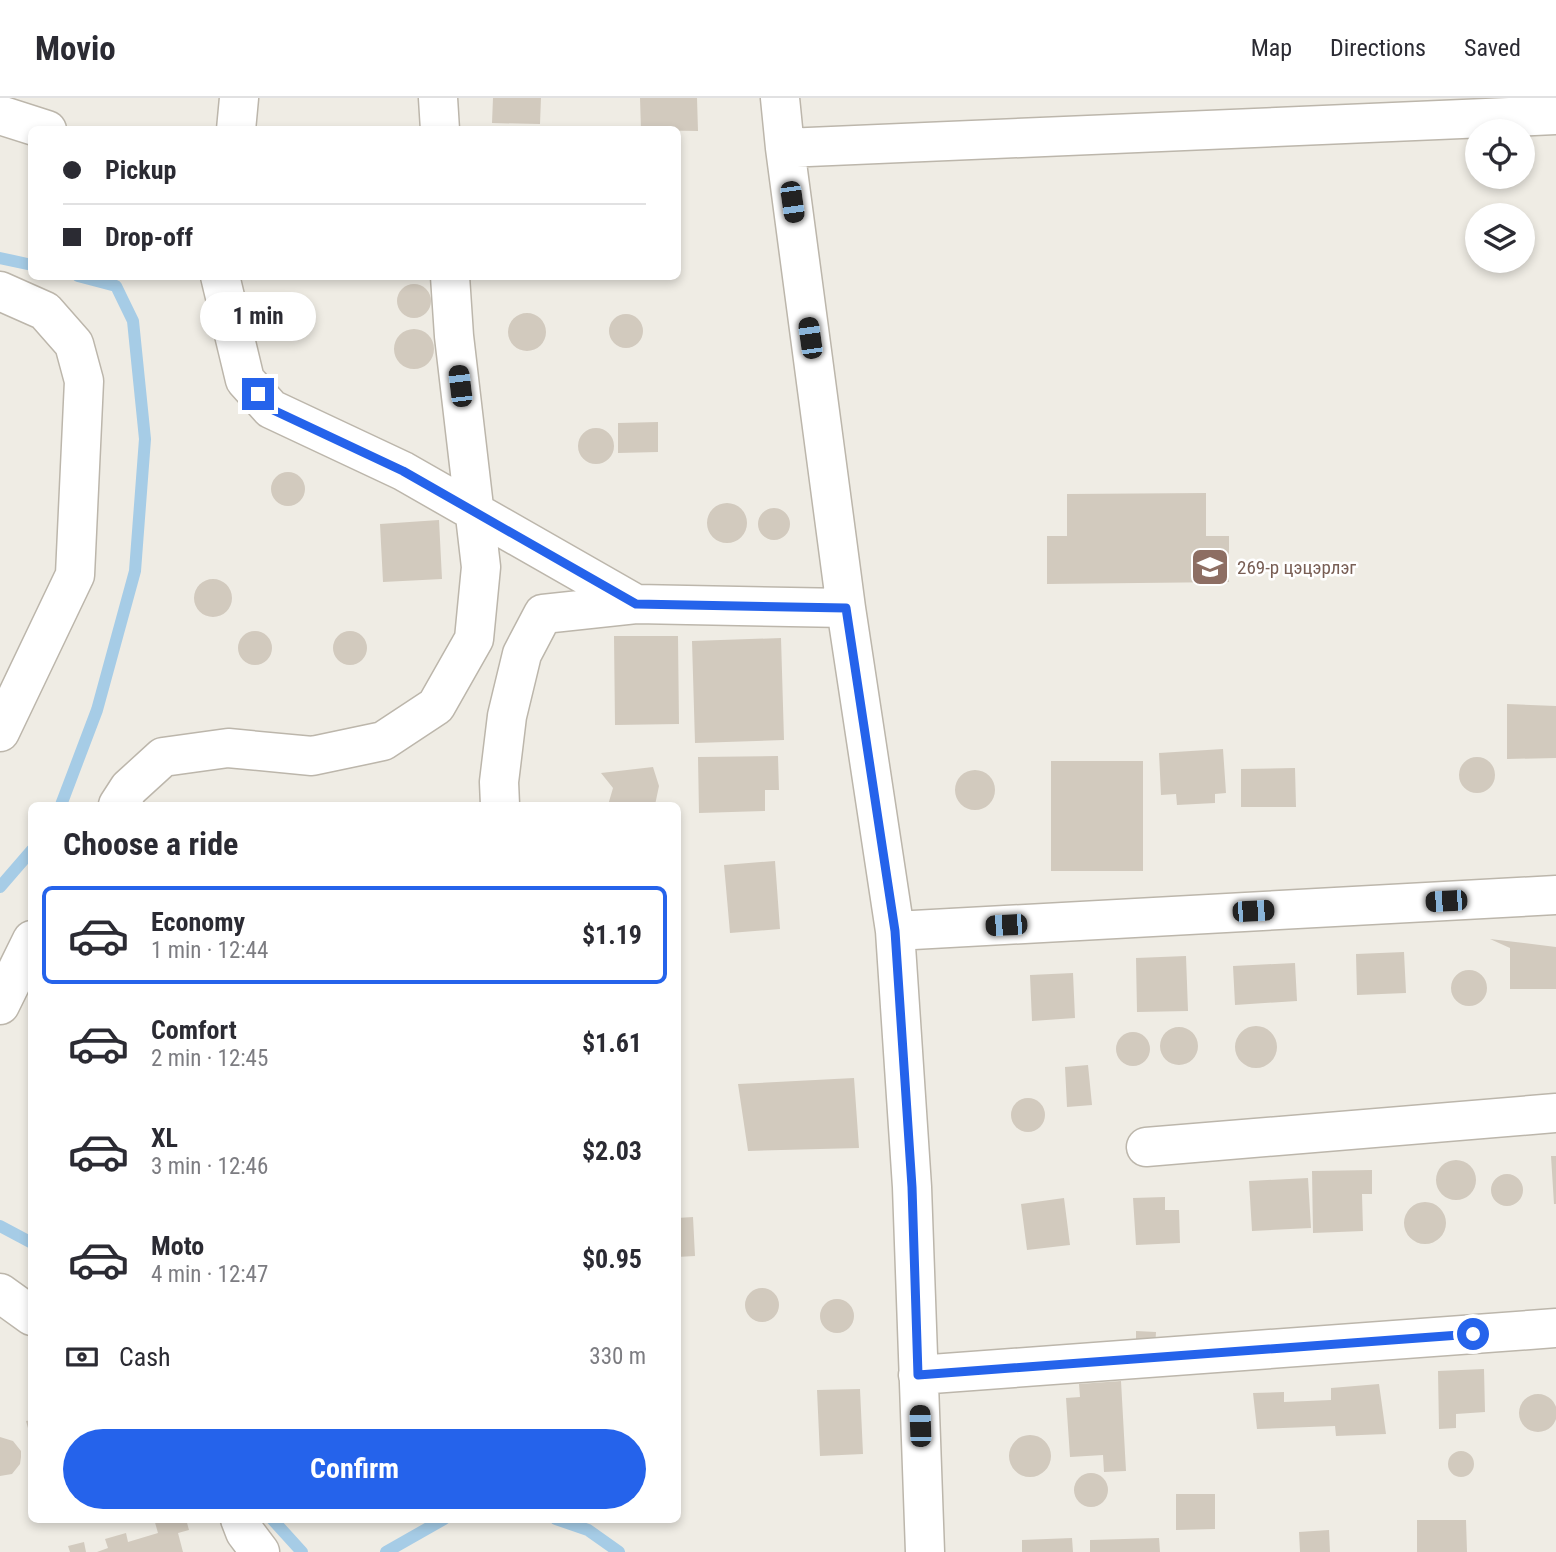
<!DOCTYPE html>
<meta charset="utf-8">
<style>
body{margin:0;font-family:"Roboto Condensed",sans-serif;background:#f7f7f7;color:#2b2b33;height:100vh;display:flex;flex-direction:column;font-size:26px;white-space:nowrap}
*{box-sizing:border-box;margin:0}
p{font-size:23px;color:#7c7c81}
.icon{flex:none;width:38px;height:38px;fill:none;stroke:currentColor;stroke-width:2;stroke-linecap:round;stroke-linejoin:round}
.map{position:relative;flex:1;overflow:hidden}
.drawer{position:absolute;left:28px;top:704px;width:653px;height:721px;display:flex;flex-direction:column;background:#fff;border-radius:10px;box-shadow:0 4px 10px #0003}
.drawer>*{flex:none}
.guide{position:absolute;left:28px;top:28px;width:653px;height:154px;border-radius:10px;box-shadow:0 4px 10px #0003;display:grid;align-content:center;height:154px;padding:0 35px;background:#fff}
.buttons{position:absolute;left:1465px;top:21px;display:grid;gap:14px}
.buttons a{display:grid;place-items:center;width:70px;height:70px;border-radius:50%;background:#fff;box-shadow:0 4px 10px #0003;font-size:35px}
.end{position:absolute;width:32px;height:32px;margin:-16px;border:9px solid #2563eb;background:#fff;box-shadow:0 0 0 4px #fff}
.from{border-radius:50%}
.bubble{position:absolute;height:49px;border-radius:24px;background:#fff;box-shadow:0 4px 10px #0003;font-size:23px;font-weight:700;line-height:49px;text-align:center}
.car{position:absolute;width:21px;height:42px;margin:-21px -10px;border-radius:9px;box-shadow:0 0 5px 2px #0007;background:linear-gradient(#222 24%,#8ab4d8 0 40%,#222 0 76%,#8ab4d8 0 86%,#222 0)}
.guide b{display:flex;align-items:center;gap:24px;height:66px;font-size:26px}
.guide b+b{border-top:2px solid #e1e1e2}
.guide i{width:18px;height:18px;background:#2b2b33}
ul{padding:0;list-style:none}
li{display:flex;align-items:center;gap:21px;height:98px;margin:0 14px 10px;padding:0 21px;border:4px solid transparent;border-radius:10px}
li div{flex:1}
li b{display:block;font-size:26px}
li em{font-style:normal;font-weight:700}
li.on{border-color:#2563eb}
li>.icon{width:63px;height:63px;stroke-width:1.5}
h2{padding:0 35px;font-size:32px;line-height:84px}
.pay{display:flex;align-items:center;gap:18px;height:77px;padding:0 35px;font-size:26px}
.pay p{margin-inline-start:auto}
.button{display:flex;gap:14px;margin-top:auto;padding:14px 35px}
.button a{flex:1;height:80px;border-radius:42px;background:#2563eb;color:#fff;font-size:28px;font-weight:700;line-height:80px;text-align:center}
header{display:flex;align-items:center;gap:42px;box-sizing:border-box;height:98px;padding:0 35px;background:#fff;border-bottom:2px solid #e1e1e2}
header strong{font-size:33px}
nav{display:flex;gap:38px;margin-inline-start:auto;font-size:24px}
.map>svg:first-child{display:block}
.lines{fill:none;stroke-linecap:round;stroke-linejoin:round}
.stream{stroke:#a6cce6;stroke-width:12}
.building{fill:#d2cabe}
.minor-casing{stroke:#bcb6ab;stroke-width:41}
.minor{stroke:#fff;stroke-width:38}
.route{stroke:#2563eb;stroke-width:9}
.labels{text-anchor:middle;stroke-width:5;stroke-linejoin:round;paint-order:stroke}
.education-label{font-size:19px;fill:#785e54;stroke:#fff;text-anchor:start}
</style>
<header>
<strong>Movio</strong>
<nav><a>Map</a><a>Directions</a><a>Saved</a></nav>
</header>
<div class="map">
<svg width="1556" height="1454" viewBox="0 0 1556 1454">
<rect width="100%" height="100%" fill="#efece4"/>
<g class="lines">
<path class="stream" d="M 0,160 L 32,167
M 61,707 L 97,612 L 135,473 L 145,341 L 133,223 L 116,188 L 78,178
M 0,789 L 32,752
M 0,1128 L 32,1145
M 272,1421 L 302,1454
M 556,1421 L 588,1432 L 619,1454
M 386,1454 L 444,1421"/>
</g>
<path class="building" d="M 493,0 L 541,0 L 540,26 L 492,25 Z
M 640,0 L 697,0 L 698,33 L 641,32 Z
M397 203a17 17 0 1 1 34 0a17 17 0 1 1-34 0Z
M508 234a19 19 0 1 1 38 0a19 19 0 1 1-38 0Z
M609 233a17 17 0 1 1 34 0a17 17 0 1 1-34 0Z
M394 251a20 20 0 1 1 40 0a20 20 0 1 1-40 0Z
M 658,324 L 658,354 L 618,355 L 618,325 Z
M578 348a18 18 0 1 1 36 0a18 18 0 1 1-36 0Z
M271 391a17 17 0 1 1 34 0a17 17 0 1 1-34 0Z
M 1206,395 L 1206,438 L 1229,438 L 1229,484 L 1047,486 L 1047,438 L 1067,438 L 1067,396 Z
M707 425a20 20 0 1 1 40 0a20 20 0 1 1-40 0Z
M758 426a16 16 0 1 1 32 0a16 16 0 1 1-32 0Z
M 439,422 L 442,481 L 383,484 L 380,426 Z
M194 500a19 19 0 1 1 38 0a19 19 0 1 1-38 0Z
M238 550a17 17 0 1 1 34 0a17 17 0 1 1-34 0Z
M333 550a17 17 0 1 1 34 0a17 17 0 1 1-34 0Z
M 614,538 L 678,538 L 679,626 L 615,627 Z
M 781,540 L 784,642 L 695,645 L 692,543 Z
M 1507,606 L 1556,608 L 1556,660 L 1507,661 Z
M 1223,651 L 1226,695 L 1215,696 L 1215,705 L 1177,707 L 1176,696 L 1161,697 L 1159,655 Z
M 778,658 L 779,692 L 765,692 L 765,713 L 699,715 L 698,659 Z
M1459 677a18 18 0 1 1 36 0a18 18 0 1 1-36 0Z
M 1051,663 L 1143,663 L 1143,773 L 1051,773 Z
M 653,669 L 659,688 L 655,707 L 608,707 L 613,690 L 601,675 Z
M 1295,670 L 1296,709 L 1241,709 L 1241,671 Z
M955 692a20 20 0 1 1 40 0a20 20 0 1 1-40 0Z
M 775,763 L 780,831 L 730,835 L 724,767 Z
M 1490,841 L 1556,849 L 1556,891 L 1510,891 L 1510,850 Z
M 1404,854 L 1406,895 L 1357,897 L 1356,856 Z
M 1186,858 L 1188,913 L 1137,914 L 1136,860 Z
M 1295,865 L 1297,903 L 1235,907 L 1233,868 Z
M1451 890a18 18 0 1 1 36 0a18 18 0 1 1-36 0Z
M 1073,875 L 1075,920 L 1032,923 L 1030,877 Z
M1235 949a21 21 0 1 1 42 0a21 21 0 1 1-42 0Z
M1160 948a19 19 0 1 1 38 0a19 19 0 1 1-38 0Z
M1116 951a17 17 0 1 1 34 0a17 17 0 1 1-34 0Z
M 1088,967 L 1092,1007 L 1067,1009 L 1065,969 Z
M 854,980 L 859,1050 L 748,1053 L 738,986 Z
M1011 1017a17 17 0 1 1 34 0a17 17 0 1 1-34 0Z
M 1551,1058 L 1556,1058 L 1556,1106 L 1554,1106 Z
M1436 1082a20 20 0 1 1 40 0a20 20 0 1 1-40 0Z
M 1372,1072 L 1372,1096 L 1362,1096 L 1363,1133 L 1313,1135 L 1312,1073 Z
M1491 1092a16 16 0 1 1 32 0a16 16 0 1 1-32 0Z
M 1308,1080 L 1311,1130 L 1252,1133 L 1249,1083 Z
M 1165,1099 L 1165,1112 L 1179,1112 L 1180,1145 L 1136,1147 L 1133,1100 Z
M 1064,1100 L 1070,1147 L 1027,1152 L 1021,1106 Z
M1404 1125a21 21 0 1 1 42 0a21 21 0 1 1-42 0Z
M 693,1119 L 695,1158 L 677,1159 L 677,1120 Z
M745 1207a17 17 0 1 1 34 0a17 17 0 1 1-34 0Z
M820 1218a17 17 0 1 1 34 0a17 17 0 1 1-34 0Z
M 1136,1233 L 1156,1234 L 1155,1250 L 1136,1249 Z
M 1484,1271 L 1485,1314 L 1456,1316 L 1456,1330 L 1439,1331 L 1438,1273 Z
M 1121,1283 L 1126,1373 L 1104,1374 L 1103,1357 L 1070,1359 L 1066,1300 L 1080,1299 L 1079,1286 Z
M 1379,1286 L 1386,1336 L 1336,1338 L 1335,1328 L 1257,1331 L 1253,1295 L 1284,1294 L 1284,1304 L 1331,1302 L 1331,1290 Z
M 860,1291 L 863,1356 L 820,1358 L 817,1292 Z
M1519 1315a19 19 0 1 1 38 0a19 19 0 1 1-38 0Z
M 32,1322 L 32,1341 L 31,1341 L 26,1323 Z
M1009 1358a21 21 0 1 1 42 0a21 21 0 1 1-42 0Z
M 0,1339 L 13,1343 L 21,1353 L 21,1359 L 20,1366 L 12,1376 L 0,1378 Z
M1448 1366a13 13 0 1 1 26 0a13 13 0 1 1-26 0Z
M1074 1392a17 17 0 1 1 34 0a17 17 0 1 1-34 0Z
M 1176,1396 L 1215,1396 L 1215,1431 L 1176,1432 Z
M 154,1421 L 186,1421 L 189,1432 L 178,1435 L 183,1454 L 97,1454 L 108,1450 L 105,1441 L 126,1435 L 128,1444 L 158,1435 Z
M 1417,1422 L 1466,1422 L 1467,1454 L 1417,1454 Z
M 1329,1432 L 1330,1454 L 1300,1454 L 1299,1434 Z
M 1072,1440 L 1073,1454 L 1022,1454 L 1022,1442 Z
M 1159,1440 L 1160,1454 L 1090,1454 L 1090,1442 Z
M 84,1444 L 86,1454 L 70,1454 L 68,1448 Z"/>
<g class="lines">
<defs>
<path id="minor" d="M 438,0 L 440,32
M 780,0 L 785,50 L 846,510 L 895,833 L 912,1089 L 925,1454
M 0,17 L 47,32
M 236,32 L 239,0
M 785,50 L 1556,17
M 220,178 L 245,282 L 271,311 L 403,373 L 636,506 L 846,510
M 0,193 L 45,213 L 74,246 L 84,283 L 75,477 L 0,634
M 118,707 L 129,690 L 163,659 L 228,650 L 312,658 L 383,643 L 436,608 L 474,541 L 481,469 L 454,238 L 450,178
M 500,707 L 499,684 L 507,618 L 522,556 L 543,516 L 636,506
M 895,833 L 1556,797
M 0,907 L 32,842
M 1146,1049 L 1556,1015
M 0,1195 L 32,1218
M 918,1277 L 1556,1230
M 240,1421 L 245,1434 L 260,1454"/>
</defs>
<use href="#minor" class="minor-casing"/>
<use href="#minor" class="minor"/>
</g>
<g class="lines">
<path class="route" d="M 258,296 L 271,311 L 403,373 L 636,506 L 846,510 L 895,833 L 912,1089 L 918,1277 L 1473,1236"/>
</g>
<defs>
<symbol id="school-square" viewBox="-11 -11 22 22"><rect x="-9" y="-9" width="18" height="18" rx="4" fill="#8d6e63" stroke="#fff"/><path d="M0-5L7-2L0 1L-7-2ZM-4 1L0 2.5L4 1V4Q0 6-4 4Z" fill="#fff"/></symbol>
</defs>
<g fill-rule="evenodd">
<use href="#school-square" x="1188" y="447" width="44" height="44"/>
</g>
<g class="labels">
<g class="education-label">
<text x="1237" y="476">269-р цэцэрлэг</text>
</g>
</g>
</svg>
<div class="buttons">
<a><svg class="icon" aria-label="locate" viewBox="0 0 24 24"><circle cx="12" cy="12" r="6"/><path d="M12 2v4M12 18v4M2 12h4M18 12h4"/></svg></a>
<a><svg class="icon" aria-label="layers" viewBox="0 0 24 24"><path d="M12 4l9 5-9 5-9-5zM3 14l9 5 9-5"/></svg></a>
</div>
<i class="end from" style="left:1473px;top:1236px"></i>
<i class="end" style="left:258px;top:296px"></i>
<div class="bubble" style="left:200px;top:194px;width:116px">1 min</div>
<i class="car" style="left:792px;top:104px;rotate:172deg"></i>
<i class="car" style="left:810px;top:240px;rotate:352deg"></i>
<i class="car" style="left:460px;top:288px;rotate:353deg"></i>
<i class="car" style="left:1446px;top:803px;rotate:267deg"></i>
<i class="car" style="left:1253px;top:813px;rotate:87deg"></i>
<i class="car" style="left:1006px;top:827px;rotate:267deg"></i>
<i class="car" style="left:920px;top:1328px;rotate:358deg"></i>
<div class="guide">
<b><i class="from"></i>Pickup</b>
<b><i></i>Drop-off</b>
</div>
<section class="drawer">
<h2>Choose a ride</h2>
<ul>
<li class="on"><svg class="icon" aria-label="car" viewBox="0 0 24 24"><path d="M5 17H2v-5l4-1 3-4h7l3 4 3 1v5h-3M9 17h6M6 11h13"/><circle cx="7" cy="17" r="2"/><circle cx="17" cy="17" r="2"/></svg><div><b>Economy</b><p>1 min · 12:44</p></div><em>$1.19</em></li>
<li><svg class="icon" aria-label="car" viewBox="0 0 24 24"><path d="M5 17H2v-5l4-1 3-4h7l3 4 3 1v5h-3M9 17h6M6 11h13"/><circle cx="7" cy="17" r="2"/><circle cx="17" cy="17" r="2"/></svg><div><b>Comfort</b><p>2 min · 12:45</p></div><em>$1.61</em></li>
<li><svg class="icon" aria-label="car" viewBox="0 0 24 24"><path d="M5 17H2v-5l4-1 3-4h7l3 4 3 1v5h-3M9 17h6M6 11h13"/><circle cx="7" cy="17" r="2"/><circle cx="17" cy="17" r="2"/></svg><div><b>XL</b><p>3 min · 12:46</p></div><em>$2.03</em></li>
<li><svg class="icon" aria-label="car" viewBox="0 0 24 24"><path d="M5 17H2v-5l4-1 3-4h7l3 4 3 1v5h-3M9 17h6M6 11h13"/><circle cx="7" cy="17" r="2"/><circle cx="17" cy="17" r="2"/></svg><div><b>Moto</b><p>4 min · 12:47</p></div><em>$0.95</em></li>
</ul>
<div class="pay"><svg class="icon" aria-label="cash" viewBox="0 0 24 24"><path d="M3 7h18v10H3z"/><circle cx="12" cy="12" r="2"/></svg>Cash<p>330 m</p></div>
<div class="button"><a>Confirm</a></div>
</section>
</div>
